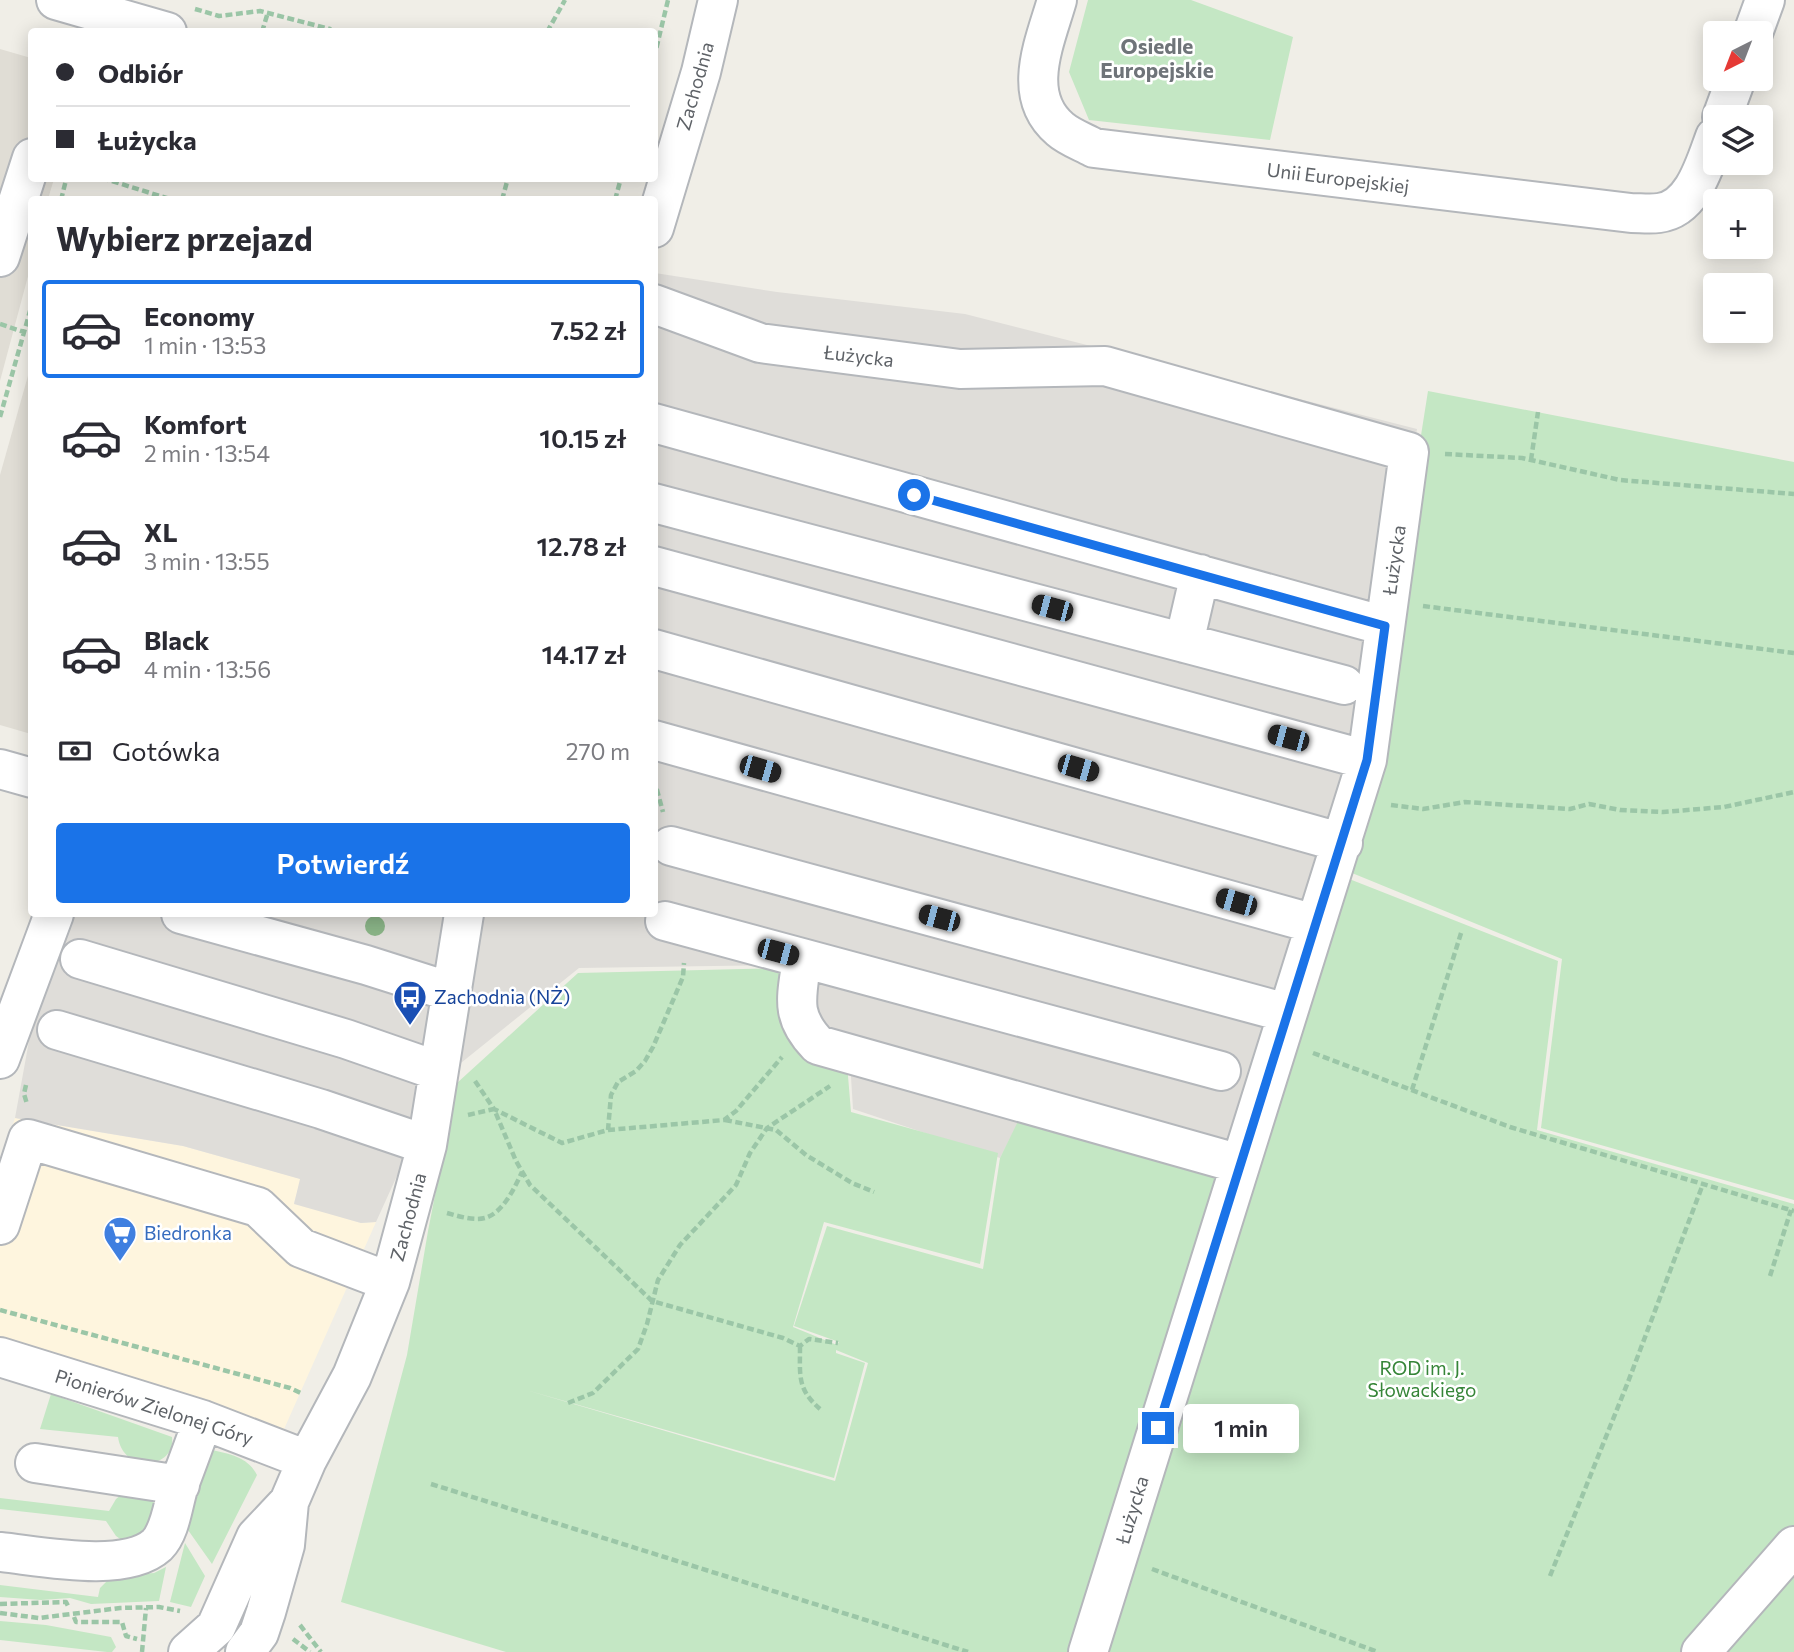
<!DOCTYPE html>
<html lang="pl">
<meta charset="utf-8">
<style>
body{margin:0;font-family:Commissioner,sans-serif;background:#f2f2f3;color:#2b2b33;height:100vh;display:flex;flex-direction:column;font-size:26px;white-space:nowrap}
*{box-sizing:border-box;margin:0}
p{font-size:23px;color:#7c7c81}
.icon{flex:none;width:38px;height:38px;fill:none;stroke:currentColor;stroke-width:2;stroke-linecap:round;stroke-linejoin:round}
.map{position:relative;flex:1;overflow:hidden}
.sheet{position:absolute;left:28px;top:196px;width:630px;height:721px;display:flex;flex-direction:column;background:#fff;border-radius:7px;box-shadow:0 4px 18px #0003}
.sheet>*{flex:none}
.top-card{position:absolute;left:28px;top:28px;width:630px;height:154px;border-radius:7px;box-shadow:0 4px 18px #0003;display:grid;align-content:center;height:154px;padding:0 28px;background:#fff}
.needle{width:46px;rotate:222deg}
.tools{position:absolute;left:1703px;top:21px;display:grid;gap:14px}
.tools a{display:grid;place-items:center;width:70px;height:70px;border-radius:7px;background:#fff;box-shadow:0 4px 18px #0003;font-size:35px}
.end{position:absolute;width:32px;height:32px;margin:-16px;border:9px solid #1a73e8;background:#fff;box-shadow:0 0 0 4px #fff}
.from{border-radius:50%}
.bubble{position:absolute;height:49px;border-radius:7px;background:#fff;box-shadow:0 4px 18px #0003;font-size:23px;font-weight:600;line-height:49px;text-align:center}
.car{position:absolute;width:21px;height:42px;margin:-21px -10px;border-radius:9px;box-shadow:0 0 5px 2px #0007;background:linear-gradient(#222 24%,#8ab4d8 0 40%,#222 0 76%,#8ab4d8 0 86%,#222 0)}
.top-card b{display:flex;align-items:center;gap:24px;height:66px;font-size:26px}
.top-card b+b{border-top:2px solid #e1e1e2}
.top-card i{width:18px;height:18px;background:#2b2b33}
ul{padding:0;list-style:none}
li{display:flex;align-items:center;gap:21px;height:98px;margin:0 14px 10px;padding:0 14px;border:4px solid transparent;border-radius:7px}
li div{flex:1}
li b{display:block;font-size:26px}
li em{font-style:normal;font-weight:600}
li.selected{border-color:#1a73e8}
li>.icon{width:63px;height:63px;stroke-width:1.5}
h2{padding:0 28px;font-size:32px;line-height:84px}
.pay{display:flex;align-items:center;gap:18px;height:77px;padding:0 28px;font-size:26px}
.pay p{margin-inline-start:auto}
.button{display:flex;gap:14px;margin-top:auto;padding:14px 28px}
.button a{flex:1;height:80px;border-radius:7px;background:#1a73e8;color:#fff;font-size:28px;font-weight:600;line-height:80px;text-align:center}
.map>svg:first-child{display:block}
.commercial{fill:#fef5de}
.industrial{fill:#dfddd9}
.education{fill:#e0ddd5}
.green{fill:#c4e7c4;fill-rule:evenodd}
.lines{fill:none;stroke-linecap:round;stroke-linejoin:round}
.minor-casing{stroke:#b4b7bb;stroke-width:42}
.path{stroke:#9bc6a7;stroke-width:4.5;stroke-dasharray:7 3.5;stroke-linecap:butt}
.minor{stroke:#fff;stroke-width:38}
.tree{fill:#8ab487}
.route{stroke:#1a73e8;stroke-width:9}
.labels{text-anchor:middle;stroke-width:5;stroke-linejoin:round;paint-order:stroke}
.street-label{font-size:19px;fill:#5e6267;stroke:#fff}
.transit-label{font-size:19px;fill:#164399;stroke:#fff;text-anchor:start}
.shop-label{font-size:19px;fill:#366cbe;stroke:#fff;text-anchor:start}
.park-label{font-size:19px;fill:#368538;stroke:#fff}
.neighbourhood-label{font-size:21px;font-weight:bold;fill:#6f7479;stroke:#fff}
</style>
<div class="map">
<svg width="1794" height="1652" viewBox="0 0 1794 1652">
<rect width="100%" height="100%" fill="#f0eee7"/>
<path class="commercial" d="M 15,1118 L 183,1146 L 301,1179 L 294,1203 L 361,1223 L 376,1222 L 281,1436 L 0,1346 L 0,1162 Z"/>
<path class="industrial" d="M 655,273 L 777,292 L 965,314 L 1417,429 L 1356,800 L 1244,1169 L 1023,1113 L 1000,1158 L 853,1109 L 850,1061 L 783,965 L 579,968 L 441,1079 L 376,1222 L 361,1223 L 294,1204 L 300,1179 L 183,1146 L 15,1118 L 52,914 L 654,914 Z"/>
<path class="education" d="M 0,49 L 31,58 L 32,178 L 54,179 L 48,199 L 32,200 L 31,265 L 0,381 Z
M 31,365 L 31,734 L 0,725 L 0,475 Z"/>
<path class="green" d="M 1088,0 L 1191,0 L 1293,37 L 1270,140 L 1089,120 L 1069,72 Z
M 1428,391 L 1794,462 L 1794,1200 L 1541,1128 L 1562,959 L 1352,873 Z
M 1334,873 L 1558,961 L 1537,1130 L 1794,1204 L 1794,1652 L 506,1652 L 341,1602 L 407,1355 L 428,1231 L 457,1083 L 578,973 L 781,968 L 847,1064 L 851,1112 L 998,1153 L 980,1264 L 824,1222 L 793,1327 L 837,1345 L 839,1342 L 794,1326 L 827,1226 L 983,1269 L 1000,1158 L 1022,1113 L 1244,1169 ZM 836,1350 L 868,1363 L 835,1481 L 526,1390 L 834,1478 L 865,1363 L 836,1353 Z
M 51,1394 L 172,1437 C 176,1469 123,1474 118,1437 L 40,1429 Z
M 212,1450 C 230,1454 248,1457 257,1475 L 212,1564 L 188,1530 L 200,1467 Z
M 122,1494 L 152,1500 L 157,1507 L 155,1532 L 123,1541 L 116,1536 L 106,1521 L 0,1509 L 0,1498 L 109,1511 L 116,1499 Z
M 185,1543 L 205,1576 L 191,1607 L 170,1602 Z
M 166,1567 L 159,1601 L 91,1604 L 70,1598 L 41,1600 L 0,1597 L 0,1585 L 98,1597 L 100,1588 L 112,1576 L 154,1573 Z
M 0,1621 L 46,1625 L 111,1637 L 116,1647 L 112,1652 L 107,1652 L 0,1640 Z"/>
<g class="lines">
<defs>
<path id="minor" d="M 56,0 L 167,32
M 1057,0 C 1045,42 1020,95 1060,129 C 1069,137 1083,142 1094,148 L 1631,213 C 1640,213 1650,214 1659,213 C 1693,209 1705,164 1715,137
M 1753,33 L 1765,0
M 1722,117 L 1736,79
M 654,228 L 701,72 L 718,0
M 0,257 L 32,158
M 654,304 L 760,343 L 960,369 L 1105,366 L 1409,452 L 1367,760 L 1088,1652
M 654,423 L 1385,626
M 654,503 L 1344,685
M 654,566 L 1367,760
M 1184,643 L 1200,574
M 654,649 L 1343,843
M 654,740 L 1315,924
M 0,769 L 32,778
M 671,846 L 1287,1013
M 181,914 L 366,965 L 451,992
M 665,921 L 1221,1071
M 802,958 C 797,997 789,1015 818,1045 L 1240,1164
M 80,959 L 346,1039 L 438,1071
M 57,1030 L 321,1109 L 427,1145
M 0,1059 L 54,914
M 0,1225 L 28,1139 L 258,1207 L 301,1248 L 390,1282
M 0,1357 L 203,1420 L 307,1460
M 35,1463 L 180,1485
M 0,1552 C 40,1556 125,1574 157,1545 C 171,1531 173,1503 179,1485 C 187,1464 195,1442 203,1420
M 188,1652 L 216,1627 L 256,1537 L 289,1502
M 245,1652 L 259,1633 L 266,1612 L 285,1545 L 289,1502 L 307,1460 L 352,1376 L 390,1282 L 427,1145 L 464,914
M 1701,1652 L 1794,1546"/>
</defs>
<use href="#minor" class="minor-casing"/>
<path class="path" d="M 195,9 L 219,16 L 260,11 L 330,29 L 333,32
M 262,32 L 268,12
M 547,32 L 565,0
M 654,58 L 668,0
M 102,178 L 173,200
M 61,200 L 66,180
M 502,200 L 508,178
M 615,200 L 621,178
M 0,324 L 24,332
M 0,417 L 32,304
M 1445,454 L 1522,458 L 1620,480 L 1794,494
M 1531,460 L 1538,412
M 1423,606 L 1794,653
M 654,779 L 663,812
M 1391,805 L 1423,809 L 1465,802 L 1570,809 L 1589,804 L 1620,810 L 1663,812 L 1724,807 L 1794,792
M 1313,1053 L 1510,1127 L 1794,1211
M 475,1081 L 494,1109 L 562,1143 L 608,1130 L 611,1095 L 618,1082 L 636,1071 L 645,1061 L 653,1047 L 683,977 L 684,963
M 26,1085 L 24,1094 L 27,1104
M 1412,1090 L 1462,930
M 468,1115 L 494,1109 L 516,1161 L 530,1185 L 652,1301 L 783,1338 L 800,1346 L 809,1339 L 838,1343
M 725,1120 L 776,1130 L 806,1155 L 852,1183 L 874,1192
M 608,1130 L 724,1120 L 736,1111 L 782,1057
M 447,1213 C 458,1216 473,1221 485,1218 C 503,1213 515,1187 522,1172
M 1770,1276 L 1791,1210
M 0,1310 L 290,1388 L 303,1394
M 800,1346 C 800,1376 797,1389 820,1409
M 568,1403 L 593,1393 L 638,1349 L 647,1324 L 658,1280 L 680,1245 L 736,1185 L 750,1153 L 767,1128 L 830,1086
M 431,1484 L 968,1652
M 1152,1569 L 1378,1652
M 1550,1576 L 1628,1382 L 1703,1184
M 0,1604 L 66,1602 L 69,1608
M 0,1613 L 39,1618 L 120,1608 L 159,1607 L 180,1611
M 74,1617 L 76,1622 L 122,1622 L 126,1636 L 137,1639
M 300,1625 L 321,1652
M 293,1639 L 310,1652
M 142,1652 L 146,1608"/>
<use href="#minor" class="minor"/>
</g>
<circle class="tree" cx="375" cy="926" r="10"/>
<g class="lines">
<path class="route" d="M 914,495 L 1385,626 L 1367,760 L 1158,1428"/>
</g>
<defs>
<symbol id="bus-pin" viewBox="-11 -11 22 30"><path d="M0 17L-7.5 6A9.5 9.5 0 1 1 7.5 6Z" fill="#1a4fb4" stroke="#fff"/><path d="M-5-6H5V4H4V6H2V4H-2V6H-4V4H-5ZM-3.5-4V0h7V-4ZM-3.5 1.2v1.5H-2V1.2ZM2 1.2v1.5H3.5V1.2Z" fill="#fff"/></symbol>
<symbol id="supermarket-pin" viewBox="-11 -11 22 30"><path d="M0 17L-7.5 6A9.5 9.5 0 1 1 7.5 6Z" fill="#3f7fe0" stroke="#fff"/><path d="M-6-5.5h2.5l.6 2H6L4.5 2H-2.5L-4.4-4H-6ZM-1.5 3.2a1.3 1.3 0 1 0 .1 0ZM3 3.2a1.3 1.3 0 1 0 .1 0Z" fill="#fff"/></symbol>
</defs>
<g fill-rule="evenodd">
<use href="#bus-pin" x="391" y="978" width="38" height="52"/>
<use href="#supermarket-pin" x="101" y="1214" width="38" height="52"/>
</g>
<g class="labels">
<g class="street-label">
<text transform="translate(695 86) rotate(-74)" y="7">Zachodnia</text>
<text transform="translate(1338 178) rotate(7)" y="7">Unii Europejskiej</text>
<text transform="translate(859 356) rotate(7)" y="7">Łużycka</text>
<text transform="translate(1394 560) rotate(-82)" y="7">Łużycka</text>
<text transform="translate(408 1217) rotate(-75)" y="7">Zachodnia</text>
<text transform="translate(154 1407) rotate(18)" y="7">Pionierów Zielonej Góry</text>
<text transform="translate(1132 1510) rotate(-73)" y="7">Łużycka</text>
</g>
<g class="transit-label">
<text x="434" y="1004">Zachodnia (NŻ)</text>
</g>
<g class="shop-label">
<text x="144" y="1240">Biedronka</text>
</g>
<g class="park-label">
<text x="1422" y="1375">ROD im. J.<tspan x="1422" dy="22">Słowackiego</tspan></text>
</g>
<g class="neighbourhood-label">
<text x="1157" y="54">Osiedle<tspan x="1157" dy="24">Europejskie</tspan></text>
</g>
</g>
</svg>
<div class="tools">
<a><svg class="needle" viewBox="-14 -14 28 28"><path d="M0-13l5 13h-10z" fill="#e53935"/><path d="M0 13l5-13h-10z" fill="#7c7c81"/></svg></a>
<a><svg class="icon" aria-label="layers" viewBox="0 0 24 24"><path d="M12 4l9 5-9 5-9-5zM3 14l9 5 9-5"/></svg></a>
<a>+</a>
<a>−</a>
</div>
<i class="end from" style="left:914px;top:495px"></i>
<i class="end" style="left:1158px;top:1428px"></i>
<div class="bubble" style="left:1183px;top:1404px;width:116px">1 min</div>
<i class="car" style="left:1052px;top:608px;rotate:285deg"></i>
<i class="car" style="left:1288px;top:738px;rotate:285deg"></i>
<i class="car" style="left:1078px;top:768px;rotate:106deg"></i>
<i class="car" style="left:760px;top:769px;rotate:106deg"></i>
<i class="car" style="left:1236px;top:902px;rotate:286deg"></i>
<i class="car" style="left:939px;top:918px;rotate:285deg"></i>
<i class="car" style="left:778px;top:952px;rotate:105deg"></i>
<div class="top-card">
<b><i class="from"></i>Odbiór</b>
<b><i></i>Łużycka</b>
</div>
<section class="sheet">
<h2>Wybierz przejazd</h2>
<ul>
<li class="selected"><svg class="icon" aria-label="car" viewBox="0 0 24 24"><path d="M5 17H2v-5l4-1 3-4h7l3 4 3 1v5h-3M9 17h6M6 11h13"/><circle cx="7" cy="17" r="2"/><circle cx="17" cy="17" r="2"/></svg><div><b>Economy</b><p>1 min · 13:53</p></div><em>7.52 zł</em></li>
<li><svg class="icon" aria-label="car" viewBox="0 0 24 24"><path d="M5 17H2v-5l4-1 3-4h7l3 4 3 1v5h-3M9 17h6M6 11h13"/><circle cx="7" cy="17" r="2"/><circle cx="17" cy="17" r="2"/></svg><div><b>Komfort</b><p>2 min · 13:54</p></div><em>10.15 zł</em></li>
<li><svg class="icon" aria-label="car" viewBox="0 0 24 24"><path d="M5 17H2v-5l4-1 3-4h7l3 4 3 1v5h-3M9 17h6M6 11h13"/><circle cx="7" cy="17" r="2"/><circle cx="17" cy="17" r="2"/></svg><div><b>XL</b><p>3 min · 13:55</p></div><em>12.78 zł</em></li>
<li><svg class="icon" aria-label="car" viewBox="0 0 24 24"><path d="M5 17H2v-5l4-1 3-4h7l3 4 3 1v5h-3M9 17h6M6 11h13"/><circle cx="7" cy="17" r="2"/><circle cx="17" cy="17" r="2"/></svg><div><b>Black</b><p>4 min · 13:56</p></div><em>14.17 zł</em></li>
</ul>
<div class="pay"><svg class="icon" aria-label="cash" viewBox="0 0 24 24"><path d="M3 7h18v10H3z"/><circle cx="12" cy="12" r="2"/></svg>Gotówka<p>270 m</p></div>
<div class="button"><a>Potwierdź</a></div>
</section>
</div>
